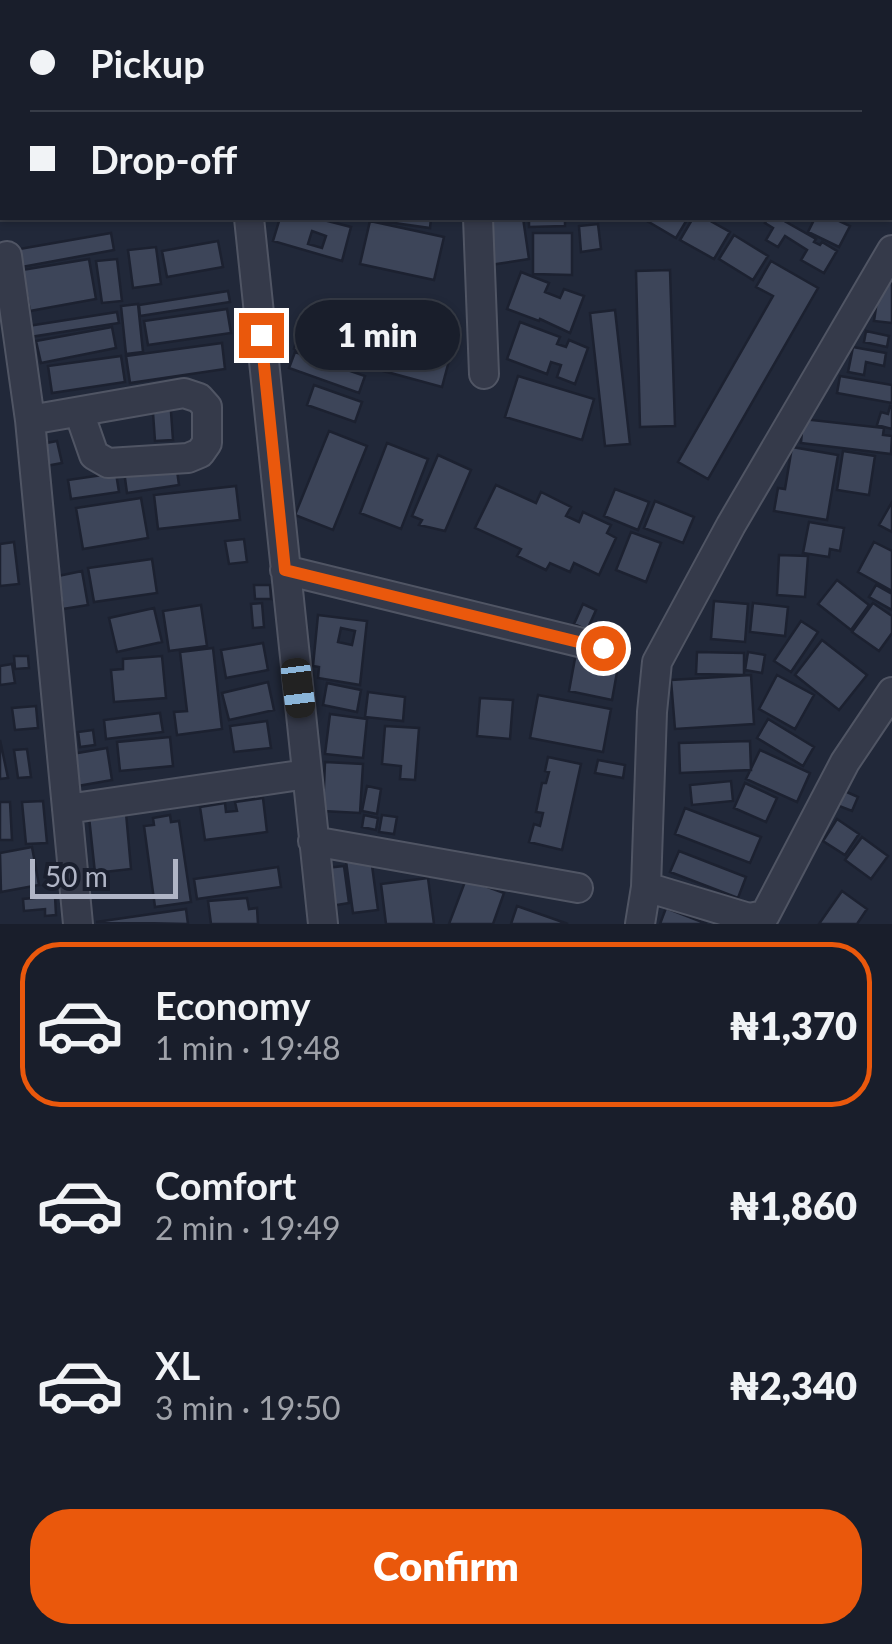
<!DOCTYPE html>
<meta charset="utf-8">
<style>
body{margin:0;font-family:Lato,sans-serif;background:#222733;color:#f1f3f6;height:100vh;display:flex;flex-direction:column;font-size:38px;white-space:nowrap}
*{box-sizing:border-box;margin:0}
p{font-size:32px;color:#9fa2a9}
.icon{flex:none;width:55px;height:55px;fill:none;stroke:currentColor;stroke-width:2;stroke-linecap:round;stroke-linejoin:round}
.map{position:relative;height:924px;overflow:hidden}
.drawer{display:flex;flex-direction:column;background:#191e2b;flex:1}
.drawer>*{flex:none}
.top-card{position:absolute;left:0px;top:0px;width:892px;height:220px;box-shadow:0 2px 8px #0004,0 0 0 2px #373c47;display:grid;align-content:center;height:220px;padding:0 30px;background:#191e2b}
.scale{position:absolute;left:30px;bottom:25px;width:148px;box-sizing:border-box;padding-left:10px;border:5px solid #b0b5c6;border-top:0;font-size:28px;line-height:35px;white-space:nowrap;color:#b0b5c6;-webkit-text-stroke:8px #1a1f2e;paint-order:stroke}
.end{position:absolute;width:45px;height:45px;margin:-22px;border:12px solid #ea580c;background:#fff;box-shadow:0 0 0 5px #fff}
.from{border-radius:50%}
.bubble{position:absolute;height:70px;border-radius:35px;background:#191e2b;box-shadow:0 2px 8px #0004,0 0 0 2px #373c47;font-size:32px;font-weight:800;line-height:70px;text-align:center}
.car{position:absolute;width:30px;height:60px;margin:-30px -15px;border-radius:12px;box-shadow:0 0 8px 2px #0007;background:linear-gradient(#222 24%,#8ab4d8 0 40%,#222 0 76%,#8ab4d8 0 86%,#222 0)}
.top-card b{display:flex;align-items:center;gap:35px;height:95px;font-size:38px}
.top-card b+b{border-top:2px solid #373c47}
.top-card i{width:25px;height:25px;background:#f1f3f6}
ul{padding:18px 0 0;list-style:none}
li{display:flex;align-items:center;gap:30px;height:165px;margin:0 20px 15px;padding:0 10px;border:5px solid transparent;border-radius:40px}
li div{flex:1}
li b{display:block;font-size:38px}
li em{font-style:normal;font-weight:800}
li.selected{border-color:#ea580c}
li>.icon{width:90px;height:90px;stroke-width:1.5}
.button{display:flex;gap:20px;margin-top:auto;padding:20px 30px}
.button a{flex:1;height:115px;border-radius:40px;background:#ea580c;color:#fff;font-size:40px;font-weight:800;line-height:115px;text-align:center}
.map>svg:first-child{display:block}
.building{fill:#3d4559;stroke:#1c2130;stroke-width:2.5;fill-rule:evenodd}
.lines{fill:none;stroke-linecap:round;stroke-linejoin:round}
.minor-casing{stroke:#505564;stroke-width:32}
.minor{stroke:#353a4a;stroke-width:28}
.route{stroke:#ea580c;stroke-width:12}
</style>
<div class="map">
<svg width="892" height="924" viewBox="0 0 892 924">
<rect width="100%" height="100%" fill="#212839"/>
<path class="building" d="M 280,218 L 316,218 L 351,227 L 342,261 L 273,241 ZM 312,231 L 326,236 L 322,248 L 308,244 Z
M 359,218 L 431,218 L 430,228 Z
M 482,218 L 523,218 L 529,259 L 490,265 Z
M 529,218 L 565,218 L 565,226 L 529,227 Z
M 642,218 L 688,218 L 676,238 Z
M 693,218 L 705,218 L 730,232 L 714,259 L 680,240 Z
M 768,218 L 779,218 L 816,239 L 814,242 L 820,245 L 822,242 L 837,251 L 824,273 L 801,260 L 807,250 L 785,236 L 778,247 L 766,240 L 773,228 L 765,223 Z
M 815,218 L 833,218 L 850,226 L 839,247 L 808,232 Z
M 370,221 L 444,237 L 434,280 L 360,264 Z
M 598,224 L 601,249 L 581,252 L 579,226 Z
M 111,233 L 114,250 L 11,269 L 8,251 Z
M 533,233 L 572,233 L 572,275 L 533,274 Z
M 734,235 L 768,256 L 753,280 L 719,259 Z
M 218,241 L 223,267 L 167,277 L 162,251 Z
M 156,247 L 161,284 L 133,288 L 128,250 Z
M 89,259 L 96,299 L 30,311 L 22,270 Z
M 117,259 L 122,301 L 102,303 L 96,261 Z
M 771,261 L 818,288 L 708,479 L 678,462 L 773,296 L 756,287 Z
M 670,270 L 675,426 L 640,427 L 636,271 Z
M 521,272 L 549,283 L 545,292 L 560,298 L 564,289 L 584,296 L 570,333 L 540,319 L 539,321 L 507,309 Z
M 880,280 L 892,282 L 892,323 L 874,321 Z
M 228,291 L 230,302 L 140,316 L 139,305 Z
M 356,300 L 358,317 L 349,318 L 347,301 Z
M 138,304 L 143,352 L 126,354 L 121,306 Z
M 227,309 L 231,333 L 148,345 L 144,321 Z
M 615,310 L 630,444 L 605,446 L 590,313 Z
M 117,312 L 119,323 L 30,337 L 28,326 Z
M 303,317 L 365,335 L 356,366 L 294,349 Z
M 377,322 L 454,342 L 442,387 L 365,366 Z
M 520,322 L 560,337 L 557,344 L 566,347 L 569,340 L 588,348 L 575,384 L 557,377 L 561,365 L 551,362 L 547,374 L 507,359 Z
M 112,327 L 116,348 L 41,363 L 36,341 Z
M 866,331 L 889,336 L 887,347 L 864,342 Z
M 222,343 L 225,369 L 130,383 L 126,356 Z
M 853,347 L 886,353 L 884,366 L 866,362 L 864,375 L 848,372 Z
M 295,352 L 365,376 L 359,393 L 289,368 Z
M 121,356 L 125,382 L 52,393 L 48,366 Z
M 518,376 L 594,399 L 582,440 L 505,417 Z
M 840,376 L 892,385 L 892,403 L 837,393 Z
M 314,385 L 362,402 L 355,422 L 307,405 Z
M 170,398 L 173,440 L 155,441 L 152,399 Z
M 890,406 L 892,407 L 892,429 L 877,425 L 881,412 L 888,414 Z
M 803,419 L 884,428 L 883,435 L 892,436 L 891,454 L 801,443 Z
M 329,431 L 367,446 L 333,530 L 295,515 Z
M 57,441 L 62,463 L 46,466 L 41,444 Z
M 387,443 L 428,459 L 401,529 L 360,513 Z
M 792,447 L 838,455 L 827,520 L 774,511 L 778,488 L 785,489 Z
M 843,451 L 875,456 L 869,495 L 837,490 Z
M 438,455 L 471,470 L 445,531 L 419,525 L 422,520 L 412,516 Z
M 176,463 L 179,485 L 127,493 L 124,471 Z
M 116,473 L 119,492 L 71,499 L 68,480 Z
M 496,485 L 536,503 L 541,492 L 571,507 L 566,516 L 579,522 L 583,512 L 611,525 L 607,533 L 616,538 L 599,575 L 574,563 L 570,572 L 550,563 L 546,570 L 517,556 L 521,549 L 475,528 Z
M 236,486 L 240,520 L 158,529 L 154,495 Z
M 615,489 L 649,502 L 638,530 L 604,516 Z
M 141,498 L 148,538 L 83,549 L 76,508 Z
M 655,501 L 694,517 L 683,543 L 644,528 Z
M 892,502 L 892,532 L 879,525 Z
M 809,522 L 844,528 L 840,551 L 830,549 L 829,557 L 803,553 Z
M 631,532 L 661,543 L 646,582 L 616,570 Z
M 244,539 L 247,562 L 229,564 L 225,541 Z
M 14,542 L 19,584 L 0,586 L 0,544 Z
M 874,542 L 892,551 L 892,591 L 858,572 Z
M 779,555 L 808,556 L 805,597 L 777,595 Z
M 152,559 L 157,593 L 94,602 L 88,568 Z
M 82,571 L 88,605 L 63,609 L 58,576 Z
M 837,580 L 869,605 L 851,630 L 818,604 Z
M 254,585 L 270,585 L 271,599 L 255,599 Z
M 876,585 L 892,594 L 892,610 L 869,597 Z
M 714,601 L 748,604 L 745,642 L 711,639 Z
M 262,603 L 264,627 L 253,628 L 251,604 Z
M 753,603 L 788,607 L 785,636 L 750,632 Z
M 873,603 L 892,616 L 892,633 L 879,651 L 852,632 Z
M 583,604 L 596,610 L 587,630 L 574,624 Z
M 201,605 L 207,646 L 169,651 L 163,611 Z
M 154,608 L 162,642 L 117,652 L 109,618 Z
M 318,615 L 367,621 L 360,685 L 318,678 L 319,667 L 313,666 ZM 341,628 L 355,631 L 352,645 L 338,642 Z
M 801,621 L 818,632 L 791,672 L 774,661 Z
M 822,640 L 867,675 L 839,710 L 795,675 Z
M 263,643 L 268,670 L 226,678 L 221,650 Z
M 213,648 L 222,729 L 177,735 L 174,712 L 187,711 L 180,652 Z
M 697,652 L 744,653 L 744,675 L 696,674 Z
M 748,652 L 765,655 L 762,673 L 745,670 Z
M 576,653 L 619,661 L 612,700 L 569,691 Z
M 14,656 L 28,656 L 29,668 L 15,669 Z
M 162,656 L 166,698 L 114,702 L 111,670 L 123,669 L 123,659 Z
M 12,664 L 15,683 L 0,685 L 0,666 Z
M 751,675 L 754,724 L 675,729 L 671,680 Z
M 777,675 L 814,695 L 795,729 L 759,709 Z
M 268,682 L 274,710 L 229,720 L 222,693 Z
M 327,683 L 361,690 L 357,712 L 323,705 Z
M 368,692 L 405,697 L 403,721 L 365,717 Z
M 538,695 L 611,709 L 603,752 L 530,738 Z
M 480,698 L 513,700 L 510,739 L 477,736 Z
M 36,706 L 38,728 L 15,730 L 12,708 Z
M 160,713 L 163,732 L 106,739 L 104,720 Z
M 330,714 L 367,719 L 363,758 L 325,754 Z
M 768,719 L 814,747 L 803,766 L 757,738 Z
M 267,721 L 271,748 L 234,752 L 230,726 Z
M 385,726 L 419,728 L 415,780 L 400,779 L 401,766 L 382,764 Z
M 93,730 L 95,745 L 80,747 L 78,732 Z
M 170,737 L 173,766 L 120,771 L 117,742 Z
M 0,740 L 8,778 L 0,779 Z
M 750,741 L 751,770 L 680,773 L 679,743 Z
M 107,748 L 112,780 L 72,787 L 66,755 Z
M 27,749 L 31,777 L 18,778 L 14,750 Z
M 760,750 L 810,773 L 797,802 L 746,779 Z
M 548,757 L 581,764 L 562,850 L 529,842 L 534,824 L 540,826 L 543,813 L 536,812 L 542,783 L 546,783 L 549,772 L 545,771 Z
M 598,760 L 625,765 L 623,778 L 595,773 Z
M 325,762 L 363,764 L 360,813 L 323,811 Z
M 731,781 L 733,801 L 692,805 L 690,785 Z
M 745,783 L 777,798 L 766,822 L 734,808 Z
M 367,786 L 381,789 L 377,814 L 362,811 Z
M 840,789 L 858,797 L 852,811 L 834,804 Z
M 263,798 L 267,832 L 205,840 L 200,807 L 225,803 L 226,812 L 237,811 L 235,802 Z
M 43,801 L 47,843 L 26,844 L 22,802 Z
M 0,802 L 10,802 L 12,840 L 0,840 Z
M 685,808 L 761,837 L 750,863 L 675,834 Z
M 126,813 L 131,869 L 95,873 L 89,817 Z
M 170,815 L 171,822 L 179,821 L 191,902 L 155,907 L 144,826 L 154,825 L 153,818 Z
M 364,815 L 378,818 L 376,830 L 362,827 Z
M 382,815 L 397,817 L 394,834 L 379,832 Z
M 837,819 L 859,834 L 845,855 L 823,841 Z
M 862,837 L 888,856 L 871,879 L 845,860 Z
M 32,847 L 39,885 L 1,892 L 0,853 Z
M 679,851 L 746,877 L 738,898 L 670,872 Z
M 371,858 L 378,910 L 353,913 L 346,861 Z
M 344,866 L 349,903 L 331,906 L 326,868 Z
M 278,867 L 281,887 L 197,899 L 194,879 Z
M 428,878 L 434,924 L 386,924 L 381,884 Z
M 466,879 L 504,893 L 493,924 L 449,924 Z
M 842,891 L 867,909 L 857,924 L 819,924 Z
M 55,896 L 56,915 L 45,916 L 45,909 L 24,911 L 23,899 Z
M 247,898 L 249,909 L 257,908 L 258,924 L 211,924 L 208,901 Z
M 517,906 L 568,924 L 511,924 Z
M 666,908 L 707,924 L 660,924 Z
M 186,909 L 188,924 L 96,922 Z"/>
<g class="lines">
<defs>
<path id="minor" d="M 323,0 L 324,2
M 885,0 L 886,2
M 890,43 L 892,61
M 890,111 L 892,111
M 249,218 L 323,924
M 478,218 L 484,374
M 7,256 L 30,420 L 78,924
M 30,420 L 184,393 L 199,398 L 207,407 L 207,443 L 200,453 L 188,458 L 108,463 L 94,455 L 79,412
M 285,570 L 603,648
M 67,809 L 307,774
M 313,841 L 578,888
M 646,887 L 749,918 L 765,915 L 845,762 L 892,692
M 640,924 L 646,887 L 652,712 L 657,662 L 731,525 L 892,250"/>
</defs>
<use href="#minor" class="minor-casing"/>
<use href="#minor" class="minor"/>
</g>
<g class="lines">
<path class="route" d="M 261,335 L 285,570 L 603,648"/>
</g>
</svg>
<div class="scale">50 m</div>
<i class="end from" style="left:603px;top:648px"></i>
<i class="end" style="left:261px;top:335px"></i>
<div class="bubble" style="left:295px;top:300px;width:165px">1 min</div>
<i class="car" style="left:298px;top:688px;rotate:173deg"></i>
<div class="top-card">
<b><i class="from"></i>Pickup</b>
<b><i></i>Drop-off</b>
</div>
</div>
<section class="drawer">
<ul>
<li class="selected"><svg class="icon" aria-label="car" viewBox="0 0 24 24"><path d="M5 17H2v-5l4-1 3-4h7l3 4 3 1v5h-3M9 17h6M6 11h13"/><circle cx="7" cy="17" r="2"/><circle cx="17" cy="17" r="2"/></svg><div><b>Economy</b><p>1 min · 19:48</p></div><em>₦1,370</em></li>
<li><svg class="icon" aria-label="car" viewBox="0 0 24 24"><path d="M5 17H2v-5l4-1 3-4h7l3 4 3 1v5h-3M9 17h6M6 11h13"/><circle cx="7" cy="17" r="2"/><circle cx="17" cy="17" r="2"/></svg><div><b>Comfort</b><p>2 min · 19:49</p></div><em>₦1,860</em></li>
<li><svg class="icon" aria-label="car" viewBox="0 0 24 24"><path d="M5 17H2v-5l4-1 3-4h7l3 4 3 1v5h-3M9 17h6M6 11h13"/><circle cx="7" cy="17" r="2"/><circle cx="17" cy="17" r="2"/></svg><div><b>XL</b><p>3 min · 19:50</p></div><em>₦2,340</em></li>
</ul>
<div class="button"><a>Confirm</a></div>
</section>
